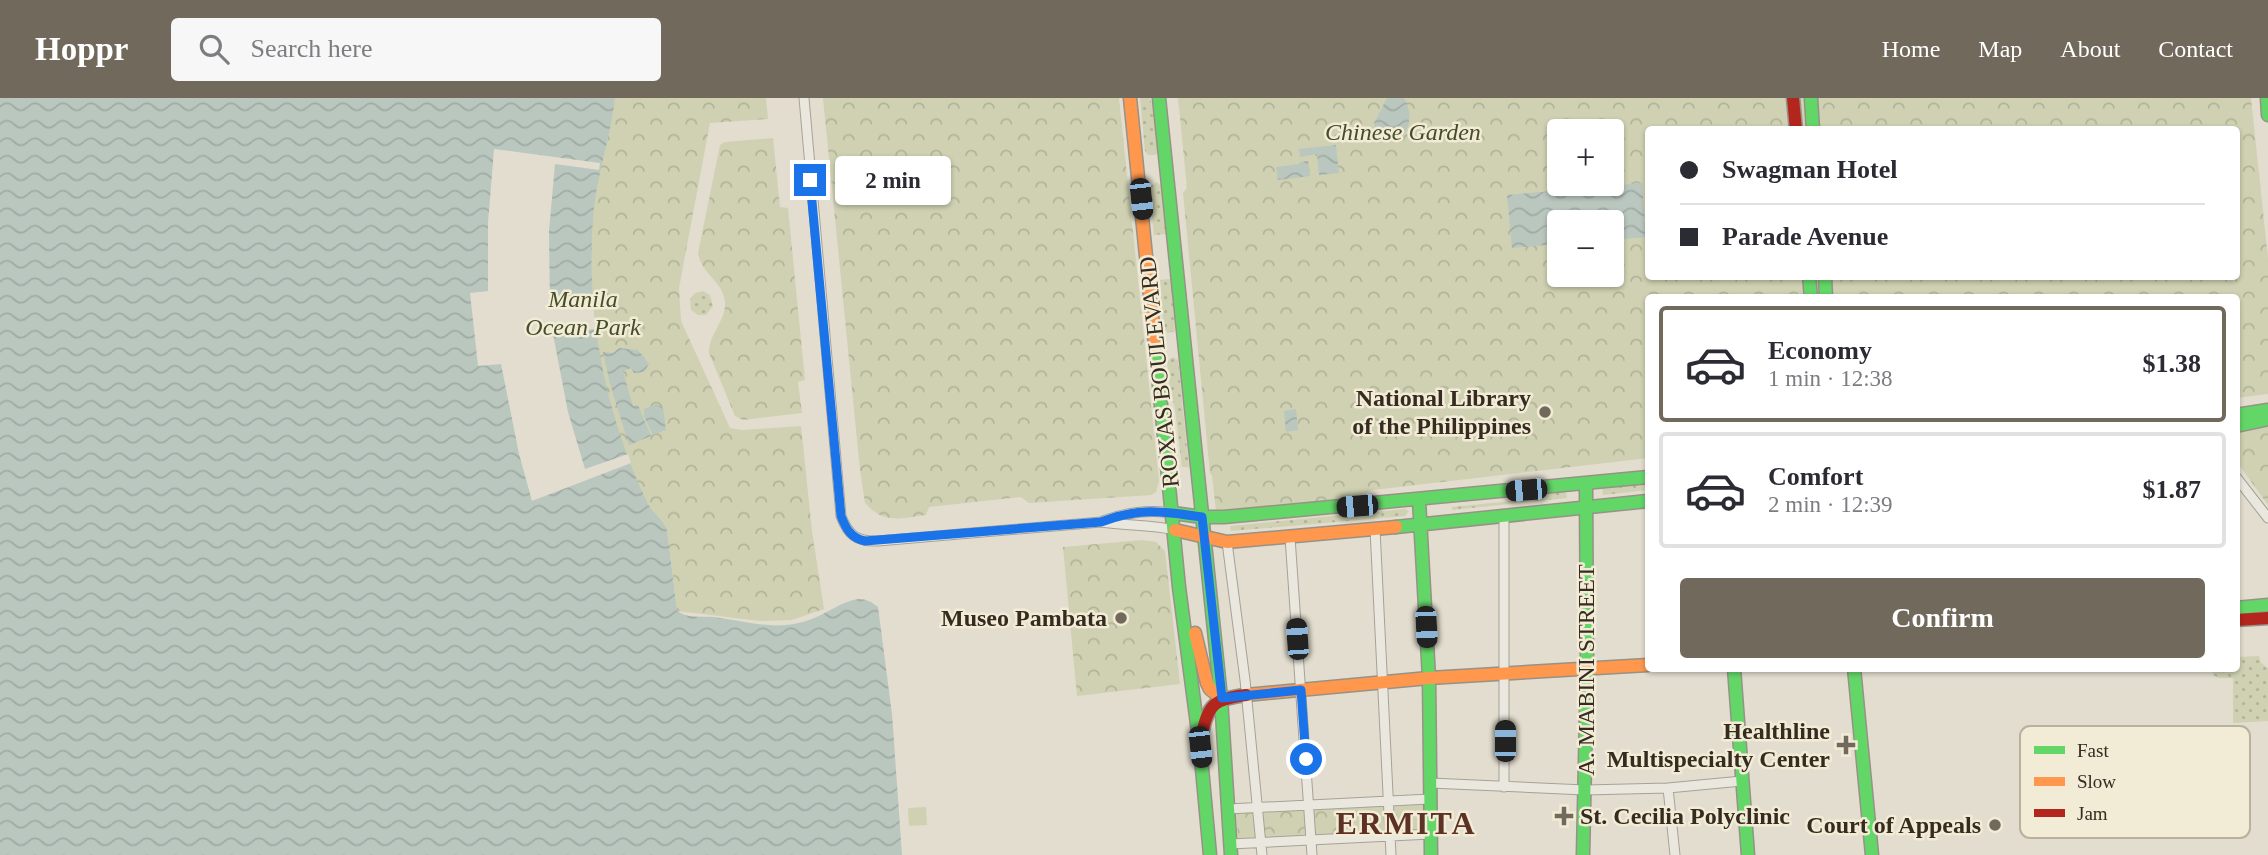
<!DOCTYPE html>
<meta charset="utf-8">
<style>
body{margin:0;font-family:Georgia,serif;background:#f7f7f7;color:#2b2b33;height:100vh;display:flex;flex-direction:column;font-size:26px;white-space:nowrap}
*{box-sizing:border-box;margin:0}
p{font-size:23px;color:#7c7c81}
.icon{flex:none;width:38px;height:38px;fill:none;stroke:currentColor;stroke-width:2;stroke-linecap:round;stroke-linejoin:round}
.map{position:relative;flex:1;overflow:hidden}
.drawer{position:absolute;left:1645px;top:196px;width:595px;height:378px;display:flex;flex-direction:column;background:#fff;border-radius:7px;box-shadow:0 2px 5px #0004}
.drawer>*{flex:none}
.hud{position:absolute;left:1645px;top:28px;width:595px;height:154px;border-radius:7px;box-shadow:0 2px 5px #0004;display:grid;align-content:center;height:154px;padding:0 35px;background:#fff}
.controls{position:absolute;left:1547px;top:21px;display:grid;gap:14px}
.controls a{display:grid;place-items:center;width:77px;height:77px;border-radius:7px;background:#fff;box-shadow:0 2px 5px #0004;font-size:35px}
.end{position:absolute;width:32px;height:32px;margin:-16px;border:9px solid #1a73e8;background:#fff;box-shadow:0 0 0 4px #fff}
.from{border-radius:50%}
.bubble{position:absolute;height:49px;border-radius:7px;background:#fff;box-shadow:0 2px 5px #0004;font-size:23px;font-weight:600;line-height:49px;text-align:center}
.car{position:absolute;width:21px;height:42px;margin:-21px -10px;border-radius:9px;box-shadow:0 0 5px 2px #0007;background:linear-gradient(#222 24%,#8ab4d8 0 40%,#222 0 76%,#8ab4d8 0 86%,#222 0)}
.hud b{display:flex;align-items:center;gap:24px;height:66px;font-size:26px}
.hud b+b{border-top:2px solid #e1e1e2}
.hud i{width:18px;height:18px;background:#2b2b33}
ul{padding:12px 0 0;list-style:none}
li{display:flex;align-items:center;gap:21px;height:116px;margin:0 14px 10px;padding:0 21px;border:4px solid #e1e1e2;border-radius:7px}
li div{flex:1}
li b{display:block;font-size:26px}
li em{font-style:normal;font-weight:600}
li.active{border-color:#72695d}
li>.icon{width:63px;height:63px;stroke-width:1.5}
.cta{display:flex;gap:14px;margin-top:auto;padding:14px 35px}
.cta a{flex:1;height:80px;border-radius:7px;background:#72695d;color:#fff;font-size:28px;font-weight:600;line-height:80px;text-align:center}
header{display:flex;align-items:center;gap:42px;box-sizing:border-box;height:98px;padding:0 35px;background:#72695d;color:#fff}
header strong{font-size:33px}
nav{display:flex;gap:38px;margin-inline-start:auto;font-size:24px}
.search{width:490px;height:63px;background:#f7f7f7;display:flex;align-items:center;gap:18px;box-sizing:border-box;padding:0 24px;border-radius:7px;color:#7c7c81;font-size:26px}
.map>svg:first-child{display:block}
.grass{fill:url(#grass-dots)}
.park{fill:url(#park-crowns);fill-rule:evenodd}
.pitch{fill:#cfd1b2}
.water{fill:url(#water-waves)}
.pier{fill:#e2ddce}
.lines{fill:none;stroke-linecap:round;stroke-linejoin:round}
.street-casing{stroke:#a7a297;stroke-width:11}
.fast-casing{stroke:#979287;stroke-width:15}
.slow-casing{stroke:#979287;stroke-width:15}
.jam-casing{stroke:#979287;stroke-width:15}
.street{stroke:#eae7df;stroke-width:9}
.fast{stroke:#63d668;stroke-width:12}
.slow{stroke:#ff974d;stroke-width:12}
.jam{stroke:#b3261e;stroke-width:12}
.route{stroke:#1a73e8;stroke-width:9}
.poi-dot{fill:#72695d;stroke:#f2ebd5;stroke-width:2.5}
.labels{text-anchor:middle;stroke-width:5;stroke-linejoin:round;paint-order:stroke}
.park-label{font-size:24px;font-style:italic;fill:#444f29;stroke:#f2ebd5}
.street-label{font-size:24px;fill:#352b20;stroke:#f2ebd5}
.poi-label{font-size:24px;font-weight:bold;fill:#352b20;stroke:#f2ebd5;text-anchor:end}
.district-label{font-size:32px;font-weight:bold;letter-spacing:2px;fill:#5d3224;stroke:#f2ebd5}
.key{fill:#f2ebd5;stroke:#b9b19f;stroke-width:2}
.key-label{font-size:19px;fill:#352b20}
</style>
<header>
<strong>Hoppr</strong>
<div class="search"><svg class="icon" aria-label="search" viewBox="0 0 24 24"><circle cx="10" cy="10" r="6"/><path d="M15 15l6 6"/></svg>Search here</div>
<nav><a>Home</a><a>Map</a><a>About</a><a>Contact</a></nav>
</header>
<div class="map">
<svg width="2268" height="757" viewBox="0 0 2268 757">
<defs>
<pattern id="grass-dots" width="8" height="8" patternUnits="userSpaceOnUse" patternTransform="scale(1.75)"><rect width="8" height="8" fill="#cfd1b2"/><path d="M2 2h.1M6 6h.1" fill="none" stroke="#b2b499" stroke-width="1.8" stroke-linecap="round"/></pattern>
<pattern id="park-crowns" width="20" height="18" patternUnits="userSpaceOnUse" patternTransform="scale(1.75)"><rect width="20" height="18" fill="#cfd1b2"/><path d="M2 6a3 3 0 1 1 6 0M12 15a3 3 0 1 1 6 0" fill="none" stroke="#b2b499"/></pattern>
<pattern id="water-waves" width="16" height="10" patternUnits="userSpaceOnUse" patternTransform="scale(1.75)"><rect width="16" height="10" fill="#b9c7bf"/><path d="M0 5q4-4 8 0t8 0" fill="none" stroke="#a0aba4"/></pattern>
</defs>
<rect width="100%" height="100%" fill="#e2ddce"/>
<path class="grass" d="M 1140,0 L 1150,0 L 1154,14 L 1158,54 L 1155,57 L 1148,57 L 1145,53 Z
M 1157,84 L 1161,88 L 1166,136 L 1154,137 L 1149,89 Z
M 1171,181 L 1175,233 L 1168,235 L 1164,231 L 1159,182 Z
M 703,193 L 710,197 L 713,208 L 706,217 L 698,217 L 691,212 L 690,201 L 695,195 Z
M 1173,259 L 1178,262 L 1189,369 L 1182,369 L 1175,311 L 1170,290 L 1167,263 Z
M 1648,385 L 1648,392 L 1603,397 L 1602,390 Z
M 1566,393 L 1567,400 L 1452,412 L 1452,409 L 1522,402 Z
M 1405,411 L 1409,413 L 1405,418 L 1231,433 L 1230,428 Z
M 2259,558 L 2261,565 L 2268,570 L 2268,623 L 2233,625 L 2233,580 L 2219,580 L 2213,577 L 2212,571 L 2236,570 L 2237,559 Z"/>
<path class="park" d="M 615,0 L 766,0 L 768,21 L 710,25 L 679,190 L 681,223 L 730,330 L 742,332 L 801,328 L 812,433 L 824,511 L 792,522 L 760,523 L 677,513 L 667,432 L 488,193 L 600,65 Z
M 823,0 L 1119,0 L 1159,383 L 1156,394 L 1151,397 L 1029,405 L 1021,399 L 929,409 L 926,417 C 902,420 884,427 865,405 L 860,372 Z
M 1178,0 L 2251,0 L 2268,160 L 2268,296 L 2237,300 L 2236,200 L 1648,200 L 1648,360 L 1373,392 L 1348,402 L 1216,413 L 1212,378 L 1210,375 L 1183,95 L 1187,90 ZM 1648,32 L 2236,32 L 2236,178 L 1648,178 ZM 1559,33 L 1612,33 L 1612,86 L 1559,86 ZM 1559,124 L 1612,124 L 1612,177 L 1559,177 Z
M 773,40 L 780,109 L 788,110 L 805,282 L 798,284 L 802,315 L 743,322 L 735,318 L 709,255 C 708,237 727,222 725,203 C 723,184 700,174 698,155 L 720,47 L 725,44 Z
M 2268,325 L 2268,407 L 2237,364 L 2237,334 Z
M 1142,442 L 1156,444 L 1165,453 L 1180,586 L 1077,598 L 1063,449 Z
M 1433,705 L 1434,733 L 1238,741 L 1236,715 Z"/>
<path class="pitch" d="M 926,709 L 927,727 L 909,728 L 908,710 Z"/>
<path class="water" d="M 0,0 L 615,0 C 611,37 598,73 594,110 C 584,209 604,312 646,402 C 651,414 662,420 667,432 L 677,513 C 689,521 700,518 713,519 C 748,523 774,534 809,522 C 825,517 841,503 859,501 C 866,501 872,504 878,509 L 892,616 L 902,757 L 0,757 Z
M 1387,0 L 1404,0 C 1412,12 1412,34 1397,42 C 1385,41 1377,37 1374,25 Z
M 1336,47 L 1339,75 L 1319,77 L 1317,56 L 1300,59 L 1299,51 Z
M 1308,63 L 1310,78 L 1278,82 L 1276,69 L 1299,66 L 1300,64 Z
M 1642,85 L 1646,139 L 1612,142 L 1612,124 L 1559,124 L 1559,146 L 1512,150 L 1507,97 Z
M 619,250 L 638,252 L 649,266 L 644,274 L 634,275 L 631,270 L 623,273 L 633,308 L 638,307 L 651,338 L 629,347 L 610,286 L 603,254 L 613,255 Z
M 656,306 L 663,310 L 666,332 L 653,337 L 644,318 L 644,311 Z
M 1296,311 L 1298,332 L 1286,334 L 1284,313 Z"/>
<path class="pier" d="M 494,51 L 600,65 L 599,72 L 555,66 L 549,133 L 550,209 L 593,205 L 596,231 L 553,236 L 568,314 L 585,371 L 628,356 L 631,365 L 532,403 L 519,356 L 501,266 L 478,268 L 470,195 L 488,193 L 488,125 Z"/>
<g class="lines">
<defs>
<path id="street" d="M 804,0 L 841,418 C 848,437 857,444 878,443 L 1101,424 C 1126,428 1151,426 1175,432
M 2236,379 L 2268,420
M 1504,418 L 1504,689
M 1103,423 C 1127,414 1148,411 1173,415
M 1375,431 L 1391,757
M 1290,439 L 1312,757
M 1227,444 L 1245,582 L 1262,757
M 1430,685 L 1585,692 L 1668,690 L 1742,683
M 1668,690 L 1675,757
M 1228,711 L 1430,701
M 1230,746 L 1431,736"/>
<path id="fast" d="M 1159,0 L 1221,600 L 1231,757
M 1811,0 L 1813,32
M 2267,0 L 2268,17
M 1809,178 L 1811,200
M 1825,178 L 1826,200
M 1155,247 L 1179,489 L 1200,649 L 1210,757
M 2236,317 L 2268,312
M 2236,328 L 2268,321
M 1419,402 L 1429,580 L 1431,757
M 1173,415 L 1202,419 L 1224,419 L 1648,379
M 1396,429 L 1648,403
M 2236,510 L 2268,507
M 1734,570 L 1748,757
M 1854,570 L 1872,757
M 1583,757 L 1587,571 L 1586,387"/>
<path id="slow" d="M 1130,0 L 1155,247
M 1175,432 L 1227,444 L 1396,429
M 1195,535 L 1207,585 L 1210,591 L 1221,600
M 1246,597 L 1429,580 L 1648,567"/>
<path id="jam" d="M 1793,0 L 1796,32
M 2236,522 L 2268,520
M 1202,636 C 1208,605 1216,601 1246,597"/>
</defs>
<use href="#street" class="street-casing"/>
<use href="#fast" class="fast-casing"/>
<use href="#slow" class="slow-casing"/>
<use href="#jam" class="jam-casing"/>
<use href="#street" class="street"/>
<use href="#fast" class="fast"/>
<use href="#slow" class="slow"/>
<use href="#jam" class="jam"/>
</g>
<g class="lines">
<path class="route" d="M 810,82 L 841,418 C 846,431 851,440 865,443 L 1101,424 C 1140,409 1162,413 1202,419 L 1222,600 L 1301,592 L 1306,661"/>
</g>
<g class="poi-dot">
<circle cx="1545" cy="314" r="7"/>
<circle cx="1121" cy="520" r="7"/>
<path d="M1842.5 636.5h7v7h7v7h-7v7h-7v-7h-7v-7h7z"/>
<path d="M1560.5 707.5h7v7h7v7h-7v7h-7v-7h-7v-7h7z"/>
<circle cx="1995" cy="727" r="7"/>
</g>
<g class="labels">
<g class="park-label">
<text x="1403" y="42">Chinese Garden</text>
<text x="583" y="209">Manila<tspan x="583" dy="28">Ocean Park</tspan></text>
</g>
<g class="street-label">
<text transform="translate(1159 274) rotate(-96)" y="8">ROXAS BOULEVARD</text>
<text transform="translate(1586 572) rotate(-90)" y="8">A. MABINI STREET</text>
</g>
<g class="poi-label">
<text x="1531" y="308">National Library<tspan x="1531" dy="28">of the Philippines</tspan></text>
<text x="1107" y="528">Museo Pambata</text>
<text x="1830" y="641">Healthline<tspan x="1830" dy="28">Multispecialty Center</tspan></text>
<text x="1580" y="726" text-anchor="start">St. Cecilia Polyclinic</text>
<text x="1981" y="735">Court of Appeals</text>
</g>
<g class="district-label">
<text x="1406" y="736">ERMITA</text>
</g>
</g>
<rect x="2020" y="628" width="230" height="112" rx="10" class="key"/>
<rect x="2034" y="648" width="31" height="8" fill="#63d668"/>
<rect x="2034" y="679" width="31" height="9" fill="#ff974d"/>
<rect x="2034" y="711" width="31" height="8" fill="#b3261e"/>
<g class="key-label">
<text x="2077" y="659">Fast</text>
<text x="2077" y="690">Slow</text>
<text x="2077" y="722">Jam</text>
</g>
</svg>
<div class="controls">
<a>+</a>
<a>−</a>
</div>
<i class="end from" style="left:1306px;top:661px"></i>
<i class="end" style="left:810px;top:82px"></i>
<div class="bubble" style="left:835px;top:58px;width:116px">2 min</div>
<i class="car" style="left:1141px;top:101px;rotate:174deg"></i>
<i class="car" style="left:1526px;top:392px;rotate:265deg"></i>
<i class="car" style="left:1357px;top:408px;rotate:265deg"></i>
<i class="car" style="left:1426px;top:529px;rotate:177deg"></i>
<i class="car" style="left:1297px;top:541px;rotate:356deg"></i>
<i class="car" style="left:1505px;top:643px;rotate:0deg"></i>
<i class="car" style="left:1200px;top:649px;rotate:174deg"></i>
<div class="hud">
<b><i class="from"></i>Swagman Hotel</b>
<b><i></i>Parade Avenue</b>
</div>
<section class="drawer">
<ul>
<li class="active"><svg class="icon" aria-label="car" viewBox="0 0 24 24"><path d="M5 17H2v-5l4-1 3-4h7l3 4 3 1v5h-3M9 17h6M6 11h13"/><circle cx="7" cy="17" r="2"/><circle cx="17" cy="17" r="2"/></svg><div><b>Economy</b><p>1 min · 12:38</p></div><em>$1.38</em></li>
<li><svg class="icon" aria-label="car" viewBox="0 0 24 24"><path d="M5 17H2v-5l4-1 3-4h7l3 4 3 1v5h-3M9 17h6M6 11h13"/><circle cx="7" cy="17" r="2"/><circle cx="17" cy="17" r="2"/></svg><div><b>Comfort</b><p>2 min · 12:39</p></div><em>$1.87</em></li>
</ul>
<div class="cta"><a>Confirm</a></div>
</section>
</div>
